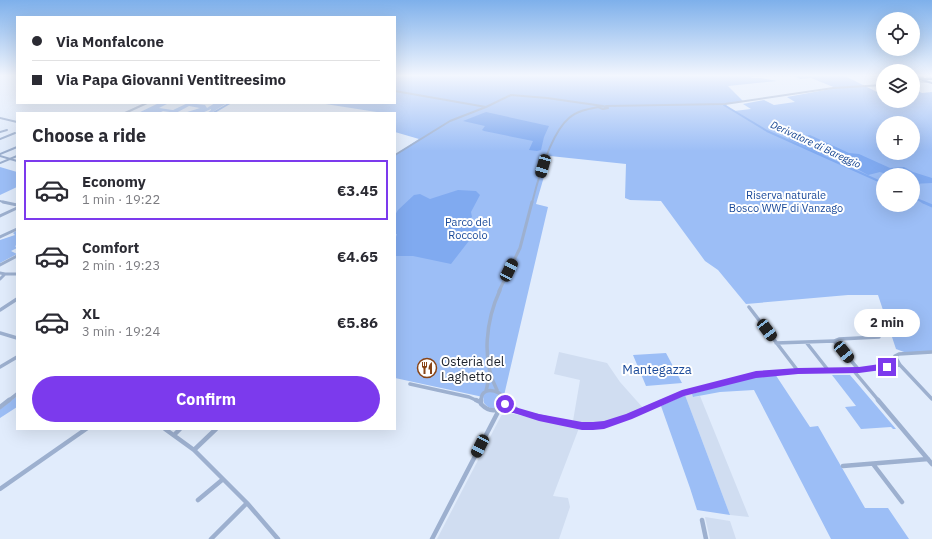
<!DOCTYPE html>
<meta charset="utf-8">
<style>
body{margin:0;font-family:"IBM Plex Sans",sans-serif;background:#f2f2f3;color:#2b2b33;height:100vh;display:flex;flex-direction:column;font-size:15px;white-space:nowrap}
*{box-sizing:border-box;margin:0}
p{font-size:13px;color:#7c7c81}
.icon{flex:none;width:22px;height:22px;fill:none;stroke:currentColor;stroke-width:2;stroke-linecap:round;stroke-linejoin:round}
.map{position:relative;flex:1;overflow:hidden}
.details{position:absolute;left:16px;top:112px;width:380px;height:318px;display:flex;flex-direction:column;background:#fff;border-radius:0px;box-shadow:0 4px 16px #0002}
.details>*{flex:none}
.banner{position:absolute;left:16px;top:16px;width:380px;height:88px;border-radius:0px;box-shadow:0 4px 16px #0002;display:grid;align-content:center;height:88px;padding:0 16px;background:#fff}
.buttons{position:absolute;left:876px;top:12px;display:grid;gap:8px}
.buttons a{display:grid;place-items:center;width:44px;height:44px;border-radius:50%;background:#fff;box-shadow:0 4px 16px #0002;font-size:20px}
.end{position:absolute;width:18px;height:18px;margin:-9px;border:5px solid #7c3aed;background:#fff;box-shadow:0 0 0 2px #fff}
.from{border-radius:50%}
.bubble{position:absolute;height:28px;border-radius:14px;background:#fff;box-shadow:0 4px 16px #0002;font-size:13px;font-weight:800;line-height:28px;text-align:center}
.car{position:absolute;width:12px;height:24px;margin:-12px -6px;border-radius:5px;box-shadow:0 0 3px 1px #0007;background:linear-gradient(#222 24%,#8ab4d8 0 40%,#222 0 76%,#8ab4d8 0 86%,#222 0)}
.banner b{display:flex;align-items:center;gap:14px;height:38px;font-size:15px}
.banner b+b{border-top:1px solid #e1e1e2}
.banner i{width:10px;height:10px;background:#2b2b33}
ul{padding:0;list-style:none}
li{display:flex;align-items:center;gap:12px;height:60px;margin:0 8px 6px;padding:0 8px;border:2px solid transparent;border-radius:0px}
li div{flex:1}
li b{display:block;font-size:15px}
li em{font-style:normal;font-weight:800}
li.active{border-color:#7c3aed}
li>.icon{width:36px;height:36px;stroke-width:1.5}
h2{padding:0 16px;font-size:18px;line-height:48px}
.primary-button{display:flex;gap:8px;margin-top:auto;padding:8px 16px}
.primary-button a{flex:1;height:46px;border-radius:24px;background:#7c3aed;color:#fff;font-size:16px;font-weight:800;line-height:46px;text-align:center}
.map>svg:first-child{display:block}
.built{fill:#d0ddf1}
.green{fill:#9cbef6;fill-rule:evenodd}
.water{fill:#80aaf0}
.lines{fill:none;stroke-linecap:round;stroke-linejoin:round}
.canal-far1{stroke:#80aaf0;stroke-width:2}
.canal{stroke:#80aaf0;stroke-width:3}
.minor-far3{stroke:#9db0cf;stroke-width:2}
.minor-far2{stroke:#9db0cf;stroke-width:3}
.minor-far1{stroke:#9db0cf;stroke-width:3.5}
.minor{stroke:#9db0cf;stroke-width:4.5}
.major{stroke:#5b7db5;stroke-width:2}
.route{fill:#7c3aed}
.labels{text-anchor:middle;stroke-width:4;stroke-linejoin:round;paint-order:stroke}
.far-water-label{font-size:10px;font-style:italic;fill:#0e3f8e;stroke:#fff}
.park-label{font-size:11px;fill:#1a4a9a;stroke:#fff}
.near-poi-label{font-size:13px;fill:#1b212b;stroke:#fff;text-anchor:start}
.near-park-label{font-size:13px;fill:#1a4a9a;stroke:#fff}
</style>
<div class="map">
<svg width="932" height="539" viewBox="0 0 932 539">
<rect width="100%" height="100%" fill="#e1ecfc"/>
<path class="built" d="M 559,352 L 607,363 L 620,382 L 644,409 L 603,424 L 573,421 L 580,380 L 554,374 Z
M 692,394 L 694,397 L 700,396 L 749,517 L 730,515 L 685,395 Z
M 505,412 L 579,428 L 553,496 L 568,498 L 570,507 L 559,539 L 437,539 L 501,416 Z
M 705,517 L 730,521 L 736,539 L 710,539 Z"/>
<path class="green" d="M 395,76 L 766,76 L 751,77 L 752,78 L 750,78 L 761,78 L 777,81 L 728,86 L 743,101 L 723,105 L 726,105 L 734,111 L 751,109 L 743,104 L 764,100 L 774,105 L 795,102 L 787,97 L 836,88 L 811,78 L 800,79 L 794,76 L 845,76 L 883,95 L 883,101 L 913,101 L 913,89 L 922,93 L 932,92 L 932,352 L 904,352 L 896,349 L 878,295 L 848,295 L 746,304 L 718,270 L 705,261 L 661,201 L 630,200 L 625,198 L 626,164 L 550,156 L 536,204 L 548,207 L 502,404 C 496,410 489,410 484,403 L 483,397 L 395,378 L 395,155 L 419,139 L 395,132 L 395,113 L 383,113 L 319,103 L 395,103 ZM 883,123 L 913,123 L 913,153 L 883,153 ZM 883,175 L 913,175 L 913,205 L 883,205 Z
M 159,103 L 169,103 L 159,108 L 173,110 L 188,103 L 205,105 L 207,108 L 215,103 L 227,103 L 211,113 L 207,113 L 211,110 L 211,109 L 202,113 L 184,113 L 200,108 L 189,106 L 176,113 L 163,111 L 159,113 L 138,113 Z
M 0,167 L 17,172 L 17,187 L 0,195 Z
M 16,231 L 17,245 L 15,246 L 17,248 L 11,251 L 17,254 L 0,263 L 0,240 L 15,235 L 13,233 Z
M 666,353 L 682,383 L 646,386 L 633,355 Z
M 775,374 L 810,427 L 818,426 L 865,508 L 888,508 L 909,539 L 831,539 L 754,390 L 720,392 L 693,397 L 692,394 L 753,376 Z
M 832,375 L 850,375 L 896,429 L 893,429 L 891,427 L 861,429 L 845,407 L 856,406 Z
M 685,395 L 730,515 L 697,510 L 690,488 L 661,406 Z
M 17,396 L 17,407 L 0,418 L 0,409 Z"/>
<path class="water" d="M 486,112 L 549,126 L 544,137 L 541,150 L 537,151 L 529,150 L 533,141 L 484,131 L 482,130 L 485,126 L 463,121 Z
M 810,135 L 849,153 L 859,154 L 890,168 L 904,167 L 913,172 L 932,178 L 932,183 L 913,184 L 913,175 L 889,175 L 880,172 L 868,175 L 837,158 L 835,156 L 823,155 L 788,139 Z
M 458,190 L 476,191 L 480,195 L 471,212 L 472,217 L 468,220 L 468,222 L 481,223 L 482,224 L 451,264 L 413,256 L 395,256 L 395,240 L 397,234 L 395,234 L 395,215 L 398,210 L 414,195 L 420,194 L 430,199 Z"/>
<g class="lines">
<path class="canal-far1" d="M 724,105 L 767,131 L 883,183
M 213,113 L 230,103
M 913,197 L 925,203"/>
<path class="canal" d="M 923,202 L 932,206"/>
<path class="minor-far3" d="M 927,78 L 932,78
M 913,81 L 928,82
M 913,85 L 919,88
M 395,91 L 486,107
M 603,106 L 608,108 L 603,109 L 598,107 Z
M 606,106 L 725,104 L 833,88 L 883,85
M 125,113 L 147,103
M 0,118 L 17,122
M 0,132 L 7,130
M 0,139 L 15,133
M 0,154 L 17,147
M 395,155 L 450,121 L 486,107 L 511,95 L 547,98 L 603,106
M 0,156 L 17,161
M 0,163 L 17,156
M 0,201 L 7,203
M 532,203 C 538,179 550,134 569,118 C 577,111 588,109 598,107"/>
<path class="minor-far2" d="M 3,202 L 17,205
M 0,216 L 17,208
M 0,237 L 17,229
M 0,265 L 17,256
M 0,273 L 5,274 L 0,279
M 5,274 L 17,274
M 499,291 L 520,248 L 532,202"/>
<path class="minor-far1" d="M 749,307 L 798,371
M 0,310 L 17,299
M 0,333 L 17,338
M 834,341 L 839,339 L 879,337
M 806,342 L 828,370
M 776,343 L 834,341 L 859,370
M 932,352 L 899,354 L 895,356 L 900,365 L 932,399
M 0,367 L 17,357
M 853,370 L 879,401
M 410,384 L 469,397 L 478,401
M 497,390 C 481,360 486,320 500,290
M 486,391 L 489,378
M 8,401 L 17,394
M 481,401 C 481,385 498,390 505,398 L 504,401
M 664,401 L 682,393 L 755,374 L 798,371 L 859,370 L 900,365"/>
<path class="minor" d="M 476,400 L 480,402
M 481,400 L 481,404 C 488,411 495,413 503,406 L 504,400
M 878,400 L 932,464
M 505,401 L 516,409
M 0,407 L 9,400
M 501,408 L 582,426 C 614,426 638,413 667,400
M 165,429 L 194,450 L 247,503 L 278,539
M 174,435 L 180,429
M 194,450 L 216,429
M 873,464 L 902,502
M 843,466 L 928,459
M 0,489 L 86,429
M 198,500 L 222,480
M 702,520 L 706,539
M 211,539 L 247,503
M 432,539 L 499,410"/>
<path class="major" d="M 913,76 L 923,78
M 932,79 L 920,79 L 932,83"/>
</g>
<linearGradient id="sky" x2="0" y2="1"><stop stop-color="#7eb0eb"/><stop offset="0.5" stop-color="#f2f6fe"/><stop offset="1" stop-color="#f2f6fe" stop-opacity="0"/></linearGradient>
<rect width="932" height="151" fill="url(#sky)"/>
<path class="route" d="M 887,363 L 889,364 L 889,369 L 859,373 L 798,374 L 756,378 L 684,396 L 632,419 L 604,429 L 593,430 L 582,430 L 539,421 L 514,413 L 501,412 L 497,408 C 499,403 502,399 508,401 L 508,405 L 539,414 L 582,422 L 593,422 L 604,421 L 626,414 L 682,390 L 756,371 L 798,368 L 859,367 Z"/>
<defs>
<symbol id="restaurant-ring" viewBox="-11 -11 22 22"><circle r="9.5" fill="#fff" stroke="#884417" stroke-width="1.5"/><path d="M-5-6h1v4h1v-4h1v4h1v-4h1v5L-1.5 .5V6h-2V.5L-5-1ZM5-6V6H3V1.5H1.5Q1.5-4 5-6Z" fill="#884417"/></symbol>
</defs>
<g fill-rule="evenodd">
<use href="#restaurant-ring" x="416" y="357" width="22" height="22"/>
</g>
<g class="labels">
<g class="far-water-label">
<text transform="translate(816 144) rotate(25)" y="4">Derivatore di Bareggio</text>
</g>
<g class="park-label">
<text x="786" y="199">Riserva naturale<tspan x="786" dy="13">Bosco WWF di Vanzago</tspan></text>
<text x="468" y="226">Parco del<tspan x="468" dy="13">Roccolo</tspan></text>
</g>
<g class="near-poi-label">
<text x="441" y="366">Osteria del<tspan x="441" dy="15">Laghetto</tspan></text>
</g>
<g class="near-park-label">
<text x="657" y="374">Mantegazza</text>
</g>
</g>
</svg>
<div class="buttons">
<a><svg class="icon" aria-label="locate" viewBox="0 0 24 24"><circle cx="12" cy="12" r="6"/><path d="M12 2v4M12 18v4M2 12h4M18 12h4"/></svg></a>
<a><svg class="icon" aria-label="layers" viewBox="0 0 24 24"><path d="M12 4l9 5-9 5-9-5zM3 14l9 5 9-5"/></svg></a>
<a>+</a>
<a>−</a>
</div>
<i class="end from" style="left:505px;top:404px"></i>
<i class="end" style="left:887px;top:367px"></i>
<div class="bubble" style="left:854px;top:309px;width:66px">2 min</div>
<i class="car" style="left:543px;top:166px;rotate:196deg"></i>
<i class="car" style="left:509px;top:270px;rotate:26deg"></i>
<i class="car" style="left:767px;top:330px;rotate:143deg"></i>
<i class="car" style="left:844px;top:352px;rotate:141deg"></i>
<i class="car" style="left:480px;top:446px;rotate:207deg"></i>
<div class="banner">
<b><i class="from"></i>Via Monfalcone</b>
<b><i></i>Via Papa Giovanni Ventitreesimo</b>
</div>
<section class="details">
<h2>Choose a ride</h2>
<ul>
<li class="active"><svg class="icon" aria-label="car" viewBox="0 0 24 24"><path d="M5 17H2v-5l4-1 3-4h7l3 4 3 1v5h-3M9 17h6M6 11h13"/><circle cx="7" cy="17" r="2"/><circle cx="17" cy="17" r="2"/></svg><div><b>Economy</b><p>1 min · 19:22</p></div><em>€3.45</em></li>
<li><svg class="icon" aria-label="car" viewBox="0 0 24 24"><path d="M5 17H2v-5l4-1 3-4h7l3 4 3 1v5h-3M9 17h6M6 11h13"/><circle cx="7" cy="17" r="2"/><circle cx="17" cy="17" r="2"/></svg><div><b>Comfort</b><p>2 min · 19:23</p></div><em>€4.65</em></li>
<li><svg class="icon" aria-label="car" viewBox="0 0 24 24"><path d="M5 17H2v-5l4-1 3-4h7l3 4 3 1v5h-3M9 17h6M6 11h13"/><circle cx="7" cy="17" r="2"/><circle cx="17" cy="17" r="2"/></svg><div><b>XL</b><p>3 min · 19:24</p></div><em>€5.86</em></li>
</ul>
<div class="primary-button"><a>Confirm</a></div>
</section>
</div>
